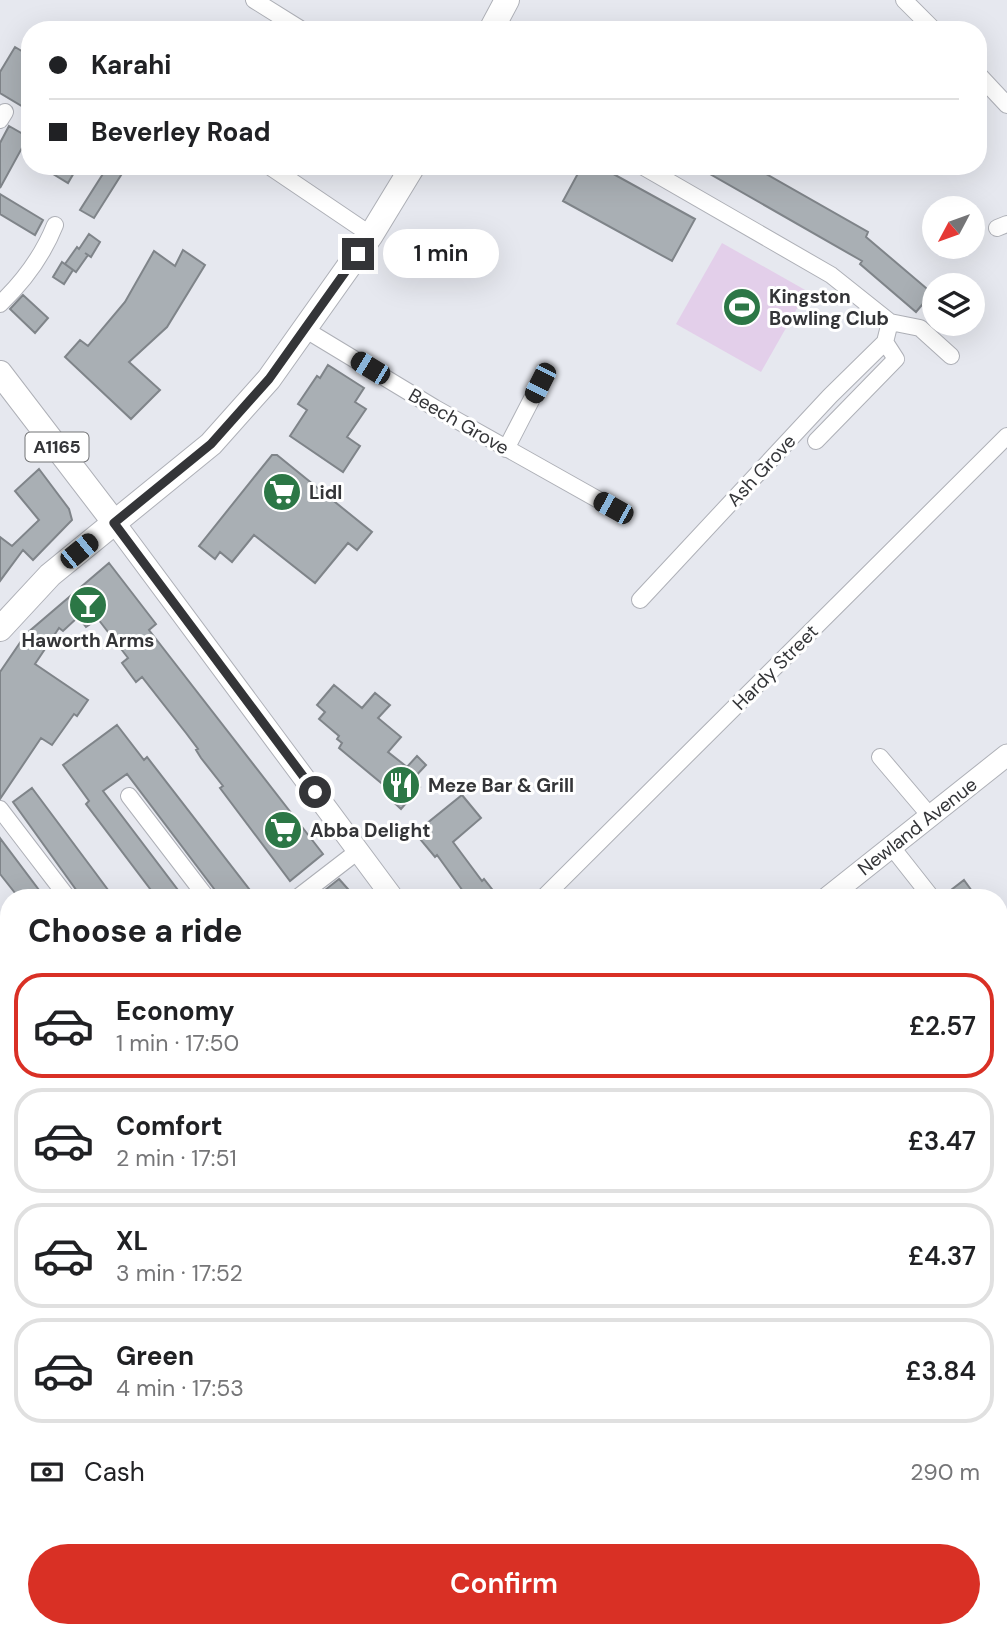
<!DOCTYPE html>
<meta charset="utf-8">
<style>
body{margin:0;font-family:"DM Sans",sans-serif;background:#f6f6f6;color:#202124;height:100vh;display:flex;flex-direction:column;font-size:26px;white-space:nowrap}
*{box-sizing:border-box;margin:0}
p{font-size:23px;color:#757577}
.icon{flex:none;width:38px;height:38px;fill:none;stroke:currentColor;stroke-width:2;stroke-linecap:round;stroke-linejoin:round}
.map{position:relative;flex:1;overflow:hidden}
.panel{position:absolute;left:0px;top:889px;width:1008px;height:749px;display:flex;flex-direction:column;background:#fff;border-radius:28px 28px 0 0;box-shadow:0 7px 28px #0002}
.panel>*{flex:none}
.hud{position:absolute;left:21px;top:21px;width:966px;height:154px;border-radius:28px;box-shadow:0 7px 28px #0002;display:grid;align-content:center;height:154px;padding:0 28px;background:#fff}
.needle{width:46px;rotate:229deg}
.controls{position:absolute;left:922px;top:196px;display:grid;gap:14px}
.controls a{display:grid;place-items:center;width:63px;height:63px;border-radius:50%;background:#fff;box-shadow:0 7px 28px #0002;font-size:35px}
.end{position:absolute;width:32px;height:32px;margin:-16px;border:9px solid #343538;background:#fff;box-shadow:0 0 0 4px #fff}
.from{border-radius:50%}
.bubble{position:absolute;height:49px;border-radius:24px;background:#fff;box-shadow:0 7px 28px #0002;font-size:23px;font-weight:600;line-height:49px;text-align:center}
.car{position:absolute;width:21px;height:42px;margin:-21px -10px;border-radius:9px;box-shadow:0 0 5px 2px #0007;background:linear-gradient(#222 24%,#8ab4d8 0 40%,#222 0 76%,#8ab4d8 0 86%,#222 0)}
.hud b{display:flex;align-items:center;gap:24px;height:66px;font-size:26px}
.hud b+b{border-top:2px solid #e0e0e0}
.hud i{width:18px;height:18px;background:#202124}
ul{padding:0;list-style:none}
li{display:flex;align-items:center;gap:21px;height:105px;margin:0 14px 10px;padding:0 14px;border:4px solid #e0e0e0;border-radius:28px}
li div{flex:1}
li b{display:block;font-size:26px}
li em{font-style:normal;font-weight:600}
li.on{border-color:#d93025}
li>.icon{width:63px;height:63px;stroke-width:1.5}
h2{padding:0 28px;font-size:32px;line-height:84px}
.pay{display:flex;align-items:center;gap:18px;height:77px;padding:0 28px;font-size:26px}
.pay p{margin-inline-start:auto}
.primary-button{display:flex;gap:14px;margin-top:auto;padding:14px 28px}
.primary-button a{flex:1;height:80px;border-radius:42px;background:#d93025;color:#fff;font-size:28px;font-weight:600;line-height:80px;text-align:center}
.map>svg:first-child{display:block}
.green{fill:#e3cfea}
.building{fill:#a9afb4;stroke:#7f8489;stroke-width:2}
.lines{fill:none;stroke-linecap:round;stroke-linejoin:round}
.street-casing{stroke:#aeb0b7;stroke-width:18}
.secondary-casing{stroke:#aeb0b7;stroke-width:23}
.primary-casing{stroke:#aeb0b7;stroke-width:26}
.street{stroke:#fff;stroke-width:16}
.secondary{stroke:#fff;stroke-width:21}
.primary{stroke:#fff;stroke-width:24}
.route{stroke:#343538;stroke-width:9}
.labels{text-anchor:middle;stroke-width:6;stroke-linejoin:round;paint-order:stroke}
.shield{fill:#fff;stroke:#717274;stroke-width:2}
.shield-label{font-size:18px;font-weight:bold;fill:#343538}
.poi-label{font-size:19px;font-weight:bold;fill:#343538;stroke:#fff;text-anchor:start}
.street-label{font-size:19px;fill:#343538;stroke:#fff}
</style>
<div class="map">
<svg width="1007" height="1638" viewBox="0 0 1007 1638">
<rect width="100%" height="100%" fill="#e6e8ef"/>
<path class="green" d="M 722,243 L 807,291 L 761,372 L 676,324 Z"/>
<path class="building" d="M 15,47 L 30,56 L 30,111 L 0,93 L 0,72 Z
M 9,126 L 28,137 L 0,188 L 0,143 Z
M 40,166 L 68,166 L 75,171 L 68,183 Z
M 108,166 L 115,166 L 123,172 L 94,218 L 80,210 Z
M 582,166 L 599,166 L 695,219 L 672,261 L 563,201 Z
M 696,166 L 752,166 L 868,232 L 866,237 L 932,293 L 916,312 L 860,264 L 862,261 Z
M 0,194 L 43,220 L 35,235 L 0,214 Z
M 89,234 L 100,242 L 91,257 L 85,253 L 88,255 L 76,272 L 65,264 L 77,247 L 79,249 Z
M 183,250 L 205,265 L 167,327 L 129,362 L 160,390 L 131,419 L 65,357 L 80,340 L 88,346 L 125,302 L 154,251 L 175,266 Z
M 62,262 L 73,270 L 64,284 L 53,277 Z
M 23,295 L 48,318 L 35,333 L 10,309 Z
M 328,365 L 364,388 L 355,402 L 366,409 L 347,437 L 360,446 L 343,472 L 290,436 L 307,410 L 298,404 L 317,376 L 320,378 Z
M 272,455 L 277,455 L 372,532 L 357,550 L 348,543 L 315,583 L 254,535 L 232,562 L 220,552 L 215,559 L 199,546 Z
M 39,469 L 69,509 L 72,520 L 33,560 L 23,550 L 0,581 L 0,537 L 12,546 L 39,520 L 15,491 Z
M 109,563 L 156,624 L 149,630 L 323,854 L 290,881 L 220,788 L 223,786 L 201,758 L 196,750 L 198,749 L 186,733 L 142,677 L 136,682 L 122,663 L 128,658 L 98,619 L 86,627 L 78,617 L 63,631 L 59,628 L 35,664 L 88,700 L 77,716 L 74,714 L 52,745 L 41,738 L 0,799 L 0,672 L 26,634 Z
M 334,685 L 362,708 L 375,693 L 390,705 L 378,718 L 401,737 L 388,752 L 407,767 L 417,756 L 426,765 L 412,780 L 420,787 L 401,809 L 388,797 L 392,792 L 339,748 L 342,743 L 337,739 L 339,736 L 319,719 L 325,712 L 317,705 Z
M 117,725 L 144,760 L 147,757 L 256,898 L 221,898 L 127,774 L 103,791 L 184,898 L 157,898 L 86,804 L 89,801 L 63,765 Z
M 32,788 L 94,871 L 114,898 L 82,898 L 13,802 Z
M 462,795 L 481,818 L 453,842 L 482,881 L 484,879 L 499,898 L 468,898 L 437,855 L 435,857 L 415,833 Z
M 0,838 L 45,898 L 19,898 L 0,874 Z
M 339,879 L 356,898 L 315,898 Z
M 964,880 L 977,898 L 942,898 L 942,897 Z"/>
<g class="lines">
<defs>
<path id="street" d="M 254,0 L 302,30
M 904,0 L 934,30
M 978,74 L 1007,105
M 0,120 L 5,112
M 269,166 L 371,235
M 997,228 L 1007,224
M 0,304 C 23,282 43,255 55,225
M 890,322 L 920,328 L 951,356
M 306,330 L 435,408 L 613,508
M 816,441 L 896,359 L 885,342
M 506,449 L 540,383
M 640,600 L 830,396 L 885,342 L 890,322 L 831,275 L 642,166
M 880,757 L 931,817
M 129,796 L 207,898
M 0,809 L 68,898
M 891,846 L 932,898
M 297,898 L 358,851
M 543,898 L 1007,436
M 999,983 L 1007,992
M 999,1232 L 1007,1242
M 999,1286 L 1007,1280
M 0,1629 L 13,1638
M 261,1629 L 271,1638
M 336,1638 L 344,1629
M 578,1638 L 584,1629
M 825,1638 L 832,1629"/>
<path id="secondary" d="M 114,522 L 393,898
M 827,898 L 1007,755
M 916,1629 L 922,1638"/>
<path id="primary" d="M 491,30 L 507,0
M 0,373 L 114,522
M 0,629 L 50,575 L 211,444 L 269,379 L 371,235 L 413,166"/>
</defs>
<use href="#street" class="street-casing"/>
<use href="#secondary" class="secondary-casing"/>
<use href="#primary" class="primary-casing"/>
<use href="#street" class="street"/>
<use href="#secondary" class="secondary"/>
<use href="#primary" class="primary"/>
</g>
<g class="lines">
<path class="route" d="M 315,792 L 114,523 L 211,444 L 269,379 L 358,254"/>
</g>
<defs>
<symbol id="stadium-disc" viewBox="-11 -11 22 22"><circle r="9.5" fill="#2c7746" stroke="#fff"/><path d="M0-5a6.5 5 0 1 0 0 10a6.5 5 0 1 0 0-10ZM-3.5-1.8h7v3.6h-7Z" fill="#fff"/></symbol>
<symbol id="supermarket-disc" viewBox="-11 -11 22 22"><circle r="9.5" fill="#2c7746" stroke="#fff"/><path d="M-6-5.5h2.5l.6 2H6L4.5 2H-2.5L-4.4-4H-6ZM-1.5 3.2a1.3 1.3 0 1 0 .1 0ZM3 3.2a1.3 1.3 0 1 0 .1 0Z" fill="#fff"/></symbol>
<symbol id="bar-disc" viewBox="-11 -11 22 22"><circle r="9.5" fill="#2c7746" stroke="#fff"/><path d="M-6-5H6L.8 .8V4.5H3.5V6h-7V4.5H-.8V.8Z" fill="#fff"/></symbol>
<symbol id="restaurant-disc" viewBox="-11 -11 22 22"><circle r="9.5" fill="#2c7746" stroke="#fff"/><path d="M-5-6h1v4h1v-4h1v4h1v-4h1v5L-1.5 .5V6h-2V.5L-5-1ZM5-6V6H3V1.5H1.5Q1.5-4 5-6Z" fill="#fff"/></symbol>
</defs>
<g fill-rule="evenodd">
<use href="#stadium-disc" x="720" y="285" width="44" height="44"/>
<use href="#supermarket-disc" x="260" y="470" width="44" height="44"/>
<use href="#bar-disc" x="66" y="583" width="44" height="44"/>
<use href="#restaurant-disc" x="379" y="763" width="44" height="44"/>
<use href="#supermarket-disc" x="261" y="808" width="44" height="44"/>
</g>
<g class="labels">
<rect class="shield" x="25.5" y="432.5" width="63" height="29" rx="5"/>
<g class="shield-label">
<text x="57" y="453">A1165</text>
</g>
<g class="poi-label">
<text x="769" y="303">Kingston<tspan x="769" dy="22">Bowling Club</tspan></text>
<text x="309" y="499">Lidl</text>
<text x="88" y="647" text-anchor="middle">Haworth Arms</text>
<text x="428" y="792">Meze Bar &amp; Grill</text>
<text x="310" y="837">Abba Delight</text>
</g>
<g class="street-label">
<text transform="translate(459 421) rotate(30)" y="7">Beech Grove</text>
<text transform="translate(761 470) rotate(-47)" y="7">Ash Grove</text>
<text transform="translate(775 667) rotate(-45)" y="7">Hardy Street</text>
<text transform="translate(917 826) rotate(-38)" y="7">Newland Avenue</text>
</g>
</g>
</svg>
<div class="controls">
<a><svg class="needle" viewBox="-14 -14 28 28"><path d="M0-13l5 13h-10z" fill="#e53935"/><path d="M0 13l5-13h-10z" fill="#757577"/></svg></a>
<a><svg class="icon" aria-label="layers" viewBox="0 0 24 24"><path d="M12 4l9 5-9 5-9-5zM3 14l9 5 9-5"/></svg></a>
</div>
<i class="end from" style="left:315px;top:792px"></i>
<i class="end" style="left:358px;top:254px"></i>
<div class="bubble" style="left:383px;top:229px;width:116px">1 min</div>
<i class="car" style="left:370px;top:368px;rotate:301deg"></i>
<i class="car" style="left:540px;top:383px;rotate:207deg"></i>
<i class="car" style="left:613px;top:508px;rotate:299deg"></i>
<i class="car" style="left:79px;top:551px;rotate:51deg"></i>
<div class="hud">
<b><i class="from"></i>Karahi</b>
<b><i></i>Beverley Road</b>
</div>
<section class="panel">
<h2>Choose a ride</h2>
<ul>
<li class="on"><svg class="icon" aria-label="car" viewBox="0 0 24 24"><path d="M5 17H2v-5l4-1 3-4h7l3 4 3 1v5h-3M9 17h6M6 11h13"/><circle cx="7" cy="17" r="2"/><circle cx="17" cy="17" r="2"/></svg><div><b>Economy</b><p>1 min · 17:50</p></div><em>£2.57</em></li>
<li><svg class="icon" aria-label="car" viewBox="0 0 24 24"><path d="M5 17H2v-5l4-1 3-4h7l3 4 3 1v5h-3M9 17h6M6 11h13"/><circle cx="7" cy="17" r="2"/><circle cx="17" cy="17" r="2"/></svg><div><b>Comfort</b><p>2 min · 17:51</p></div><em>£3.47</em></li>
<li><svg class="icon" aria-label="car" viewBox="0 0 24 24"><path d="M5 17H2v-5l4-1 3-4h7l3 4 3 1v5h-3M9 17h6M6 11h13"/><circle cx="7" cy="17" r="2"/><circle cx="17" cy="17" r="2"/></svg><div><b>XL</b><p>3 min · 17:52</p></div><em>£4.37</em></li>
<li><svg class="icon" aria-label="car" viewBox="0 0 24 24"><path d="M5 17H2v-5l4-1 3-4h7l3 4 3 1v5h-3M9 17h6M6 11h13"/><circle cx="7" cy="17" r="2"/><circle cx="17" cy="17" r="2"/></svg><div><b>Green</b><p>4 min · 17:53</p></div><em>£3.84</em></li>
</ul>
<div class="pay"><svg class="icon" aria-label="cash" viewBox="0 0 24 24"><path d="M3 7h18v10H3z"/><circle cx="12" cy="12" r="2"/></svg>Cash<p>290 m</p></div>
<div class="primary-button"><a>Confirm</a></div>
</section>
</div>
